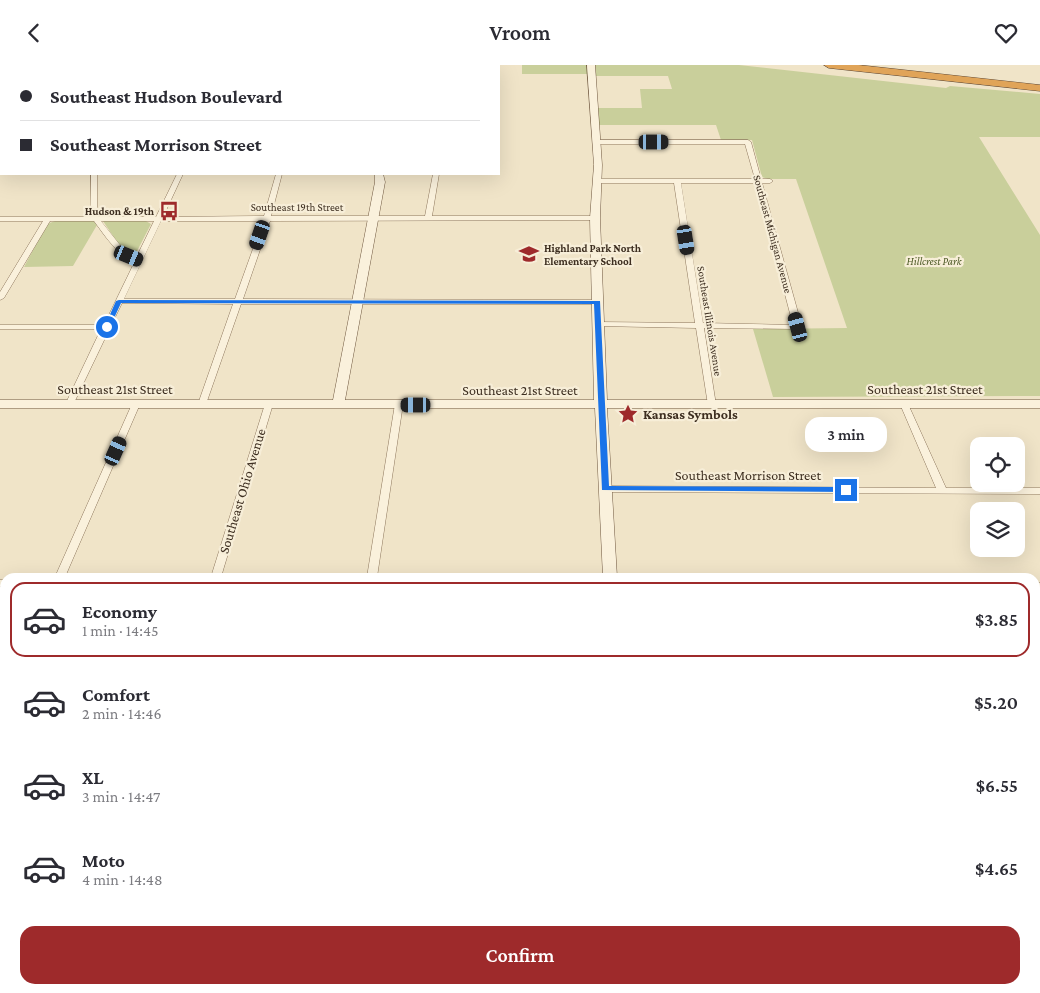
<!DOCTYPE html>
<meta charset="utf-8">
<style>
body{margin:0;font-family:"Crimson Pro",serif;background:#f2f2f3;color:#2b2b33;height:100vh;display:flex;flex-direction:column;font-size:19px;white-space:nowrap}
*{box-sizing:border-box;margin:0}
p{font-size:16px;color:#7c7c81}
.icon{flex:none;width:28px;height:28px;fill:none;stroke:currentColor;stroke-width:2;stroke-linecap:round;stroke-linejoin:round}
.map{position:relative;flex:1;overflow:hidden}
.drawer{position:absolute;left:0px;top:508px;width:1040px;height:421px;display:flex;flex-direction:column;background:#fff;border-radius:15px 15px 0 0;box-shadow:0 5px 20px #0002}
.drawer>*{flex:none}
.top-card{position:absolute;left:0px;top:0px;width:500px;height:110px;box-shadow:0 5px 20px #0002;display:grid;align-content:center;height:110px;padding:0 20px;background:#fff}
.buttons{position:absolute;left:970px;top:372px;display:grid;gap:10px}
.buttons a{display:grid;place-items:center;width:55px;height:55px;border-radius:10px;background:#fff;box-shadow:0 5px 20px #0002;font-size:25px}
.end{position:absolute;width:22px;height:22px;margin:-11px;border:6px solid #1a73e8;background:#fff;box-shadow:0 0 0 2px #fff}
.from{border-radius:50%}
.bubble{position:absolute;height:35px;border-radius:15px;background:#fff;box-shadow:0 5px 20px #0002;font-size:16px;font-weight:600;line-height:35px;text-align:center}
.car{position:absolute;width:15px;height:30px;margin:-15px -8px;border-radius:6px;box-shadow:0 0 4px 1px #0007;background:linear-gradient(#222 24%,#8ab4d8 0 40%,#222 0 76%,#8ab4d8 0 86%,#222 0)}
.top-card b{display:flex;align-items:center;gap:18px;height:48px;font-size:19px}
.top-card b+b{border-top:1px solid #e1e1e2}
.top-card i{width:12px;height:12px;background:#2b2b33}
ul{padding:9px 0 0;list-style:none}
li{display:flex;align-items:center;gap:15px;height:75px;margin:0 10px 8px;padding:0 10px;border:2px solid transparent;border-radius:15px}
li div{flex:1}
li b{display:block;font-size:19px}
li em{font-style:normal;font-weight:600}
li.active{border-color:#9e2a2b}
li>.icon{width:45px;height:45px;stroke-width:1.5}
.cta{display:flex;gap:10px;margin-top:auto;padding:10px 20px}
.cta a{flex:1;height:58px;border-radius:15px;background:#9e2a2b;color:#fff;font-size:20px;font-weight:600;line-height:58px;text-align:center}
header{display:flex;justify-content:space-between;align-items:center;height:65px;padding:0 20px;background:#fff;font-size:22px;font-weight:600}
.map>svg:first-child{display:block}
.green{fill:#c9cf9b}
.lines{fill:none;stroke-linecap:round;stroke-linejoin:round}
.street-casing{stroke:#8d765c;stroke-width:1}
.secondary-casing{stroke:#6f573f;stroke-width:1}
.highway-casing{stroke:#5b4430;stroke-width:1}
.street{fill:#faf1dc;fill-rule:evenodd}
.secondary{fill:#faf1dc;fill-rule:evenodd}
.highway{fill:#e0a458;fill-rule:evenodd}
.route{fill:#1a73e8}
.labels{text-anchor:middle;stroke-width:4.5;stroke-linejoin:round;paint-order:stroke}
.far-street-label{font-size:11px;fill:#3d2e20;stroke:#f7eed8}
.far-poi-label{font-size:11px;font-weight:bold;fill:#3d2e20;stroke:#f7eed8;text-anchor:end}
.far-park-label{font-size:11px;font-style:italic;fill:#4d5a26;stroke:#f7eed8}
.street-label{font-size:14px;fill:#3d2e20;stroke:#f7eed8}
.poi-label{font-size:14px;font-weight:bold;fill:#3d2e20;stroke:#f7eed8;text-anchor:start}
</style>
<header><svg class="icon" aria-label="back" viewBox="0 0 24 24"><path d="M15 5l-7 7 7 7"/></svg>Vroom<svg class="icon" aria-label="heart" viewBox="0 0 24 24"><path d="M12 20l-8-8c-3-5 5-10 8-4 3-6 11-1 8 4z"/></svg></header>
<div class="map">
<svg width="1040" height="928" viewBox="0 0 1040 928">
<rect width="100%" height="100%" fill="#f0e4c8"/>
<path class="green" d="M 522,0 L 587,0 L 589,9 L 522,9 Z
M 594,0 L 739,0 L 946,23 L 950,21 L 1040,29 L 1040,72 L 979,72 L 1040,170 L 1040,331 L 773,332 L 753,264 L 847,263 L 796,114 L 768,114 L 762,112 L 752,75 L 721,75 L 716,60 L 598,60 L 597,43 L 642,43 L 640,24 L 672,24 L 668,11 L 594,11 Z
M 55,156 L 94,156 L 97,160 L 73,201 L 24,202 L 47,159 Z
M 103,156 L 146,156 L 151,159 L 135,190 L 119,180 Z"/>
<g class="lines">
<defs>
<path id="street" d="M 98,0 L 104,0 L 104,1 L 98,1 Z
M 195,0 L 202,0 L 203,1 L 196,1 Z
M 425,0 L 459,0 L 458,1 Z
M 0,28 L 1,28 L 1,32 L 0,32 Z
M 748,75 L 751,77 L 761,114 L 770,114 L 773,116 L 770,118 L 762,118 L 802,262 L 798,264 L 704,263 L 716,340 L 712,343 L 708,340 L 696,263 L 598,261 L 594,259 L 598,257 L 695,258 L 674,118 L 597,118 L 594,116 L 597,114 L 755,114 L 745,79 L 597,79 L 594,77 L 597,75 ZM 681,118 L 756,118 L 793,260 L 703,258 Z
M 91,109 L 97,109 L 97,150 L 98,152 L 156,152 L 177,109 L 183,109 L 163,152 L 264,151 L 276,109 L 282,109 L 271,151 L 425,151 L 433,109 L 439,109 L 432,151 L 595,151 L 599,153 L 595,155 L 270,156 L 243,234 L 597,235 L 601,237 L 597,239 L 241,239 L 206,339 L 202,342 L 198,339 L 233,239 L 122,238 L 73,340 L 72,342 L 66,342 L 65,340 L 101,264 L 0,264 L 0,260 L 104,260 L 135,196 C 115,188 106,172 94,156 L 50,156 L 4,233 L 0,235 L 0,227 L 43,156 L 0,156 L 0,152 L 91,152 ZM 101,156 L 154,156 L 137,191 L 120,180 ZM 161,156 L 263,156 L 235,234 L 124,234 Z
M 136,336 L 140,339 L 65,512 L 55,512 L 132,339 Z
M 269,336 L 273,339 L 221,512 L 211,512 L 265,339 Z
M 399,336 L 403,339 L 377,512 L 367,512 L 395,339 Z
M 904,336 L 908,339 L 946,423 L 1040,423 L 1040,429 L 605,427 L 600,424 L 605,421 L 936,423 L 900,339 Z
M 0,515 L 5,515 L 5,521 L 0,521 Z
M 1035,518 L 1040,518 L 1040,526 L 1035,526 Z
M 5,633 L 5,650 L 0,652 L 0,636 Z
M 1035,636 L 1040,636 L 1040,644 L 1035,644 Z
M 1035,665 L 1040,667 L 1040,686 L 1035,683 Z
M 0,778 L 5,778 L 5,788 L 0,788 Z
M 1035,783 L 1040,783 L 1040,793 L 1035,793 Z
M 126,924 L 140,924 L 139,928 L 125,928 Z
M 376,924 L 390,924 L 389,928 L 375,928 Z"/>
<path id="secondary" d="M 334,0 L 342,0 L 342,1 L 334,1 Z
M 587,0 L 595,0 L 602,100 L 600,153 L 607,335 L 1040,335 L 1040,343 L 607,343 L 617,512 L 603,512 L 595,343 L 0,343 L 0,335 L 333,335 L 375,117 L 375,109 L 383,109 L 385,117 L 345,335 L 594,335 L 590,153 L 594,100 Z
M 624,924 L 644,924 L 644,928 L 624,928 Z"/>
<path id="highway" d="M 824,0 L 858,0 L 1040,20 L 1040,26 L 829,3 Z"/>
</defs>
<use href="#street" class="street-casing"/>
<use href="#secondary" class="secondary-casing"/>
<use href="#highway" class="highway-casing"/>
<use href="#street" class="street"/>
<use href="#secondary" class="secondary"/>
<use href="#highway" class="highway"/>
</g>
<path class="route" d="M 119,235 L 600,236 L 609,421 L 846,422 L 850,425 L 846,427 L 602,425 L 594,239 L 121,238 L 110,262 L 104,263 L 116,236 Z"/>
<defs>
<symbol id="bus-bare" viewBox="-9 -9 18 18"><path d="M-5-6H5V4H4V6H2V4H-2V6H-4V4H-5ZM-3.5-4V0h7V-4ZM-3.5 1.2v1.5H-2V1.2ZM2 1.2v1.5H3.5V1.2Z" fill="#9e2a2b" stroke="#f7eed8" stroke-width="2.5" paint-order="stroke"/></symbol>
<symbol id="school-bare" viewBox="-9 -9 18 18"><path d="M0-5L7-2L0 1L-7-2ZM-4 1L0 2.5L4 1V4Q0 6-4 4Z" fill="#9e2a2b" stroke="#f7eed8" stroke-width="2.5" paint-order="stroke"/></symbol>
<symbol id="sight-bare" viewBox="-9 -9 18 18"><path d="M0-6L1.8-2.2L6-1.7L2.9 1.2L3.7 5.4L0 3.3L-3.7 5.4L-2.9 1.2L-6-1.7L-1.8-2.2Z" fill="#9e2a2b" stroke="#f7eed8" stroke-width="2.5" paint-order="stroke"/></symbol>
</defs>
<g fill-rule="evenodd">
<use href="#bus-bare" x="155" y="132" width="28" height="28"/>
<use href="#school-bare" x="515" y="175" width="28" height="28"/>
<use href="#sight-bare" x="614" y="335" width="28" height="28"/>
</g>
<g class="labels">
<g class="far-street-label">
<text x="297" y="146">Southeast 19th Street</text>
<text transform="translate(773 169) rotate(75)" y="4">Southeast Michigan Avenue</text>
<text transform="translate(710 256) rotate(81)" y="4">Southeast Illinois Avenue</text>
</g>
<g class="far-poi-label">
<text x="154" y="150">Hudson &amp; 19th</text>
<text x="544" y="187" text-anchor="start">Highland Park North<tspan x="544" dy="13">Elementary School</tspan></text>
</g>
<g class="far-park-label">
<text x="934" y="200">Hillcrest Park</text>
</g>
<g class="street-label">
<text x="115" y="329">Southeast 21st Street</text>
<text x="925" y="329">Southeast 21st Street</text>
<text x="520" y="330">Southeast 21st Street</text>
<text x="748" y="415">Southeast Morrison Street</text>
<text transform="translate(242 426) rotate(-73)" y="5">Southeast Ohio Avenue</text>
</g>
<g class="poi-label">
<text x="643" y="354">Kansas Symbols</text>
</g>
</g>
</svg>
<div class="buttons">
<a><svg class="icon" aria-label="locate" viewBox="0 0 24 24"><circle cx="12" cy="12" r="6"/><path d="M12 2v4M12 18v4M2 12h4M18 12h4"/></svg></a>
<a><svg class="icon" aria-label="layers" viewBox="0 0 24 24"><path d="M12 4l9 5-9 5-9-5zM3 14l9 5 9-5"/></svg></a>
</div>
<i class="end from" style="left:107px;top:262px"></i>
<i class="end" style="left:846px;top:425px"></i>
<div class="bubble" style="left:805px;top:352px;width:82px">3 min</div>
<i class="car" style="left:654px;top:77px;rotate:90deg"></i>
<i class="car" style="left:260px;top:170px;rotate:199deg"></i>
<i class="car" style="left:686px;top:175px;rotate:171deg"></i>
<i class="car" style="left:129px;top:191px;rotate:112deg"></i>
<i class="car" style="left:798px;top:262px;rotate:345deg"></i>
<i class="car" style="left:416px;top:340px;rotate:270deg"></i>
<i class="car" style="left:116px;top:386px;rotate:24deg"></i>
<div class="top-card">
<b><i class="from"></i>Southeast Hudson Boulevard</b>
<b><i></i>Southeast Morrison Street</b>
</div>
<section class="drawer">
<ul>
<li class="active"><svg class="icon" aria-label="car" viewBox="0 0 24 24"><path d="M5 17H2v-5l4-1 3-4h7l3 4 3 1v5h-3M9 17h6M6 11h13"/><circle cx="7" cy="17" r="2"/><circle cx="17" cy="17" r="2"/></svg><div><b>Economy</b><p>1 min · 14:45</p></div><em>$3.85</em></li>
<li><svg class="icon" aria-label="car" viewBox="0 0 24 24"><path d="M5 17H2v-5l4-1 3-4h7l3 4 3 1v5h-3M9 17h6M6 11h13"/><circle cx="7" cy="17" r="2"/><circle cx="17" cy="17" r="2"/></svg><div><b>Comfort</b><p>2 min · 14:46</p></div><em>$5.20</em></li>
<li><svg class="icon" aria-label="car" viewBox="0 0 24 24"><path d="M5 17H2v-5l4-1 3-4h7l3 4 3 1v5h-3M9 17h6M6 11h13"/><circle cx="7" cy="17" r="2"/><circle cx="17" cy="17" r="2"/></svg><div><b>XL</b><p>3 min · 14:47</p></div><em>$6.55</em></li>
<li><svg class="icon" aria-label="car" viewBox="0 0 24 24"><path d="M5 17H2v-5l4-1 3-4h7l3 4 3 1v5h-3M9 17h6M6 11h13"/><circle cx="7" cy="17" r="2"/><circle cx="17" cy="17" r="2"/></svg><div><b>Moto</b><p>4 min · 14:48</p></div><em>$4.65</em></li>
</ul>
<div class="cta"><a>Confirm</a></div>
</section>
</div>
